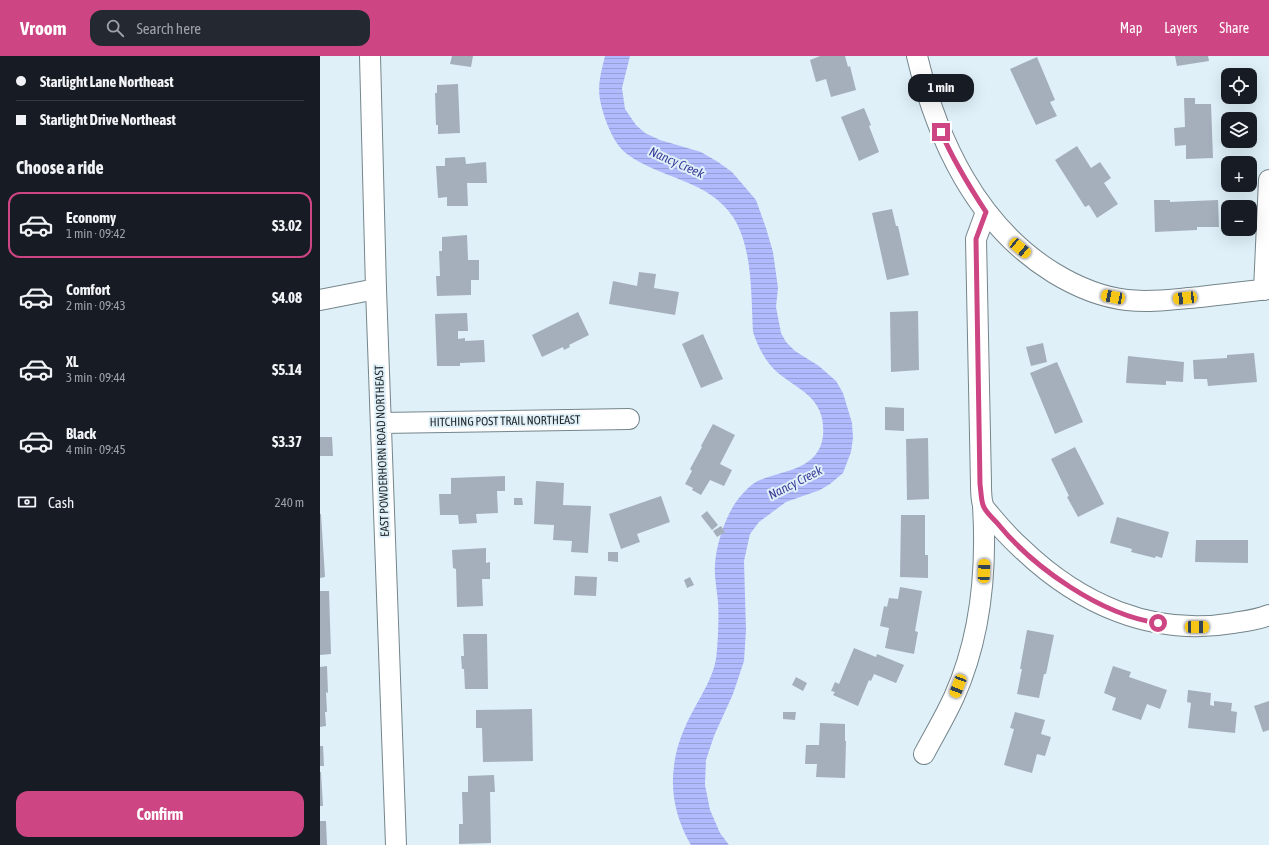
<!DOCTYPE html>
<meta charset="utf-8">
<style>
body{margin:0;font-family:"Asap Condensed",sans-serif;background:#242831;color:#f1f3f6;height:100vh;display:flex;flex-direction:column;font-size:15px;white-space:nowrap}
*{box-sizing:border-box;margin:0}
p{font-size:13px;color:#9ea1a6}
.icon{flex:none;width:22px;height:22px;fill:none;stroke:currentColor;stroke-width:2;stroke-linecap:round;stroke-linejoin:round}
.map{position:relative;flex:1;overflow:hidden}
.details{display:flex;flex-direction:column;background:#171b24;width:320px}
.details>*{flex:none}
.top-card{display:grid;align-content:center;height:88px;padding:0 16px;background:#171b24}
.tools{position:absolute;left:901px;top:12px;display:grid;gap:8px}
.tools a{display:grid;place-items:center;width:36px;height:36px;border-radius:8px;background:#171b24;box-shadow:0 4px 16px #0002;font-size:20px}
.end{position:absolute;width:18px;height:18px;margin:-9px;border:5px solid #cd4582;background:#fff;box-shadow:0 0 0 2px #fff}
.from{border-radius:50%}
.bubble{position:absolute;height:28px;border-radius:12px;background:#171b24;box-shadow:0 4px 16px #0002;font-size:13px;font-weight:700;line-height:28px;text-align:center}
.car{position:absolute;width:12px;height:24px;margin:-12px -6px;border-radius:5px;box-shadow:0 0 3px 1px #0007;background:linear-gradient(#f5c518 24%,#345 0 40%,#f5c518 0 76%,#345 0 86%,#f5c518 0)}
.top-card b{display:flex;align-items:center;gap:14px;height:38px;font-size:15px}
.top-card b+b{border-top:1px solid #363941}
.top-card i{width:10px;height:10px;background:#f1f3f6}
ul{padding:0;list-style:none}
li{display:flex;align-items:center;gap:12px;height:66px;margin:0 8px 6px;padding:0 8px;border:2px solid transparent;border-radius:12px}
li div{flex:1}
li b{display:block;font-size:15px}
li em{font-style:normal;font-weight:700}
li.current{border-color:#cd4582}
li>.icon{width:36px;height:36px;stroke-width:1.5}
h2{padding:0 16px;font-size:18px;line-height:48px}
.pay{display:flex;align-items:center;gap:10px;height:44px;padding:0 16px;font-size:15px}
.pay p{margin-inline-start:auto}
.action{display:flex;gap:8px;margin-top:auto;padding:8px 16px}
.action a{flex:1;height:46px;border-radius:12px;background:#cd4582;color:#fff;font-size:16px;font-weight:700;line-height:46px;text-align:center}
header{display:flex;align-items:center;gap:24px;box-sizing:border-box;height:56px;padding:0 20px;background:#cd4582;color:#fff}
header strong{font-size:19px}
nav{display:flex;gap:22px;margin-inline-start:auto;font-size:14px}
.search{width:280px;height:36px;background:#242831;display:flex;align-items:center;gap:10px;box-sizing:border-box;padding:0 14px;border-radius:12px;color:#9ea1a6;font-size:15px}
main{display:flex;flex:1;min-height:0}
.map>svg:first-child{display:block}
.water{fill:url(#water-rules)}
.building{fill:#a4afbb}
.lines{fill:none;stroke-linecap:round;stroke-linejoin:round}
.minor-casing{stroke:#75858c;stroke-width:22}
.minor{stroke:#fff;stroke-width:20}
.route{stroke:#cd4582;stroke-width:5}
.labels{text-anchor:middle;stroke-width:4;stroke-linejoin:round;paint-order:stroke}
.street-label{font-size:12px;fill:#1f2528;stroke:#dff0f8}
.water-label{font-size:13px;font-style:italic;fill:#3e3e9a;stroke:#dff0f8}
</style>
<header>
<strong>Vroom</strong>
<div class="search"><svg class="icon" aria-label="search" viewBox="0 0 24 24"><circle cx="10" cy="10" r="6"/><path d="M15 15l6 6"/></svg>Search here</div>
<nav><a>Map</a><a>Layers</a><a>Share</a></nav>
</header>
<main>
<section class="details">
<div class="top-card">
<b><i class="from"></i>Starlight Lane Northeast</b>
<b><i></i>Starlight Drive Northeast</b>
</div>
<h2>Choose a ride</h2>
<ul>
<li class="current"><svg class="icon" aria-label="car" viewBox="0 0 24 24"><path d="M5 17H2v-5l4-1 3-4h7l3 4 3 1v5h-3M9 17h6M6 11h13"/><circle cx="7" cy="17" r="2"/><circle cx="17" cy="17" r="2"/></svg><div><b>Economy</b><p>1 min · 09:42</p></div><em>$3.02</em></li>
<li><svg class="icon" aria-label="car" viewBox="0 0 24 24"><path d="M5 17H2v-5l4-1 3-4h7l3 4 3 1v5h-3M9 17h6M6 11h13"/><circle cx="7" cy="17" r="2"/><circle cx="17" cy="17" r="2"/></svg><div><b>Comfort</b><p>2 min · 09:43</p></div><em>$4.08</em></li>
<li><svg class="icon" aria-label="car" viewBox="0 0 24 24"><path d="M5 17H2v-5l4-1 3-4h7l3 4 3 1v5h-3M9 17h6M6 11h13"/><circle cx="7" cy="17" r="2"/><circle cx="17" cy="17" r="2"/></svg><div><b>XL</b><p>3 min · 09:44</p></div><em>$5.14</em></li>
<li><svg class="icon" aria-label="car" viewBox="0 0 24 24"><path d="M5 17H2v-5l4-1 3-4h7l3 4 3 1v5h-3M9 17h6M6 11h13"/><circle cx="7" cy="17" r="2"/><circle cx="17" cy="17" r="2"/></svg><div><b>Black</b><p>4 min · 09:45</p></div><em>$3.37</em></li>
</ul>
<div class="pay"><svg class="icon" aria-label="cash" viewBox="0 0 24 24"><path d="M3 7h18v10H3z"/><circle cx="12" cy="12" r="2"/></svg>Cash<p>240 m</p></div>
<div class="action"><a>Confirm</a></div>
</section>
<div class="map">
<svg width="949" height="789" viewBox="0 0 949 789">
<defs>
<pattern id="water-rules" width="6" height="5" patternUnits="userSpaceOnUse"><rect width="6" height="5" fill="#b1bafc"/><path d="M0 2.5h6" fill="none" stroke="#98a0d8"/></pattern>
</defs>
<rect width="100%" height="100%" fill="#dff0f8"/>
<path class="water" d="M 285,0 L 310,0 L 302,32 L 305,53 L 316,69 L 325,77 L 340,84 L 381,96 L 398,106 L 412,116 L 436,144 L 446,172 L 453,196 L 458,232 L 456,251 L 461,277 L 466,286 L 475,295 L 499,310 L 516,325 L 523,337 L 532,367 L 533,382 L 531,396 L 523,417 L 510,428 L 500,434 L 466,446 L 439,466 L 430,478 L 424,505 L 426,574 L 424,605 L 413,638 L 394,680 L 386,704 L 385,729 L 390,754 L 400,777 L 409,789 L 371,789 C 357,765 350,738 354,710 C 356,691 364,671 374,653 C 382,638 393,621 396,603 C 398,588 399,561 398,546 C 397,534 394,521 395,509 C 396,490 404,465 414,449 C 420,440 430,428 440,424 C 465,414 499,413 503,380 C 506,343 482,336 458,317 C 446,307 438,291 433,276 C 431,240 433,192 413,161 C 388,123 340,123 307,98 C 297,91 290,76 286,65 C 276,37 278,28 285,0 Z"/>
<path class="building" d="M 132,0 L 153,0 L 151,11 L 130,8 Z
M 500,0 L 525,0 L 528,11 L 530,10 L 536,34 L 511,41 L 506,23 L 496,26 L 490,4 Z
M 855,0 L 888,0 L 889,5 L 857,10 Z
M 717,1 L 735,44 L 730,46 L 737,60 L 716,69 L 690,13 Z
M 138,28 L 140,77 L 118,78 L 118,69 L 116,69 L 115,37 L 117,37 L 117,29 Z
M 864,42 L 875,42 L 875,48 L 891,48 L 893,102 L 866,103 L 866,89 L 855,90 L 854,72 L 865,71 Z
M 544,52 L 551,69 L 549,70 L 559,96 L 539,105 L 521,61 Z
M 757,90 L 771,112 L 780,106 L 791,122 L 784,127 L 798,148 L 777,162 L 769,149 L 765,151 L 735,104 Z
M 145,101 L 146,108 L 166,106 L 167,127 L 147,127 L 148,150 L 127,150 L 127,141 L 118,142 L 116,110 L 125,110 L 125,102 Z
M 834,144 L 850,144 L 850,146 L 898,144 L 899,171 L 877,171 L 877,174 L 835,176 Z
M 572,153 L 576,170 L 578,170 L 589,219 L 567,224 L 552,157 Z
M 147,179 L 148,204 L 159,204 L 159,224 L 151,224 L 151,239 L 117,240 L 116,220 L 120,220 L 119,195 L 122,195 L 122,181 Z
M 319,216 L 336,218 L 334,232 L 359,236 L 355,259 L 289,248 L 293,225 L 317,230 Z
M 598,255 L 599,314 L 571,316 L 570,256 Z
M 258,256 L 269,279 L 249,289 L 250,291 L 244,294 L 243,291 L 222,301 L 212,279 Z
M 147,257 L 148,275 L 138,275 L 138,283 L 145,282 L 145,285 L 164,284 L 165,306 L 140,307 L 140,310 L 117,310 L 115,258 Z
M 383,278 L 403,323 L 381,332 L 362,288 Z
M 723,287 L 727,306 L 711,310 L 706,291 Z
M 934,297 L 937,326 L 888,330 L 887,323 L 874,323 L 873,304 L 907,302 L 907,299 Z
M 808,300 L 864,306 L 863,326 L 846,325 L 846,329 L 806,327 Z
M 737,306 L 763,366 L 735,378 L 710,317 Z
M 565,351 L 584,352 L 584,375 L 565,374 Z
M 393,368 L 415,379 L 400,408 L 412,414 L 404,430 L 390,424 L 381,439 L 372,434 L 373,432 L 365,428 L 372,415 L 370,413 L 382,391 L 381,390 Z
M 0,381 L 12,381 L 13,400 L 0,400 Z
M 608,382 L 609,443 L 587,444 L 586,383 Z
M 755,391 L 784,448 L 758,461 L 747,441 L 749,440 L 731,403 Z
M 185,420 L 185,435 L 177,435 L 178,457 L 156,458 L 157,467 L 139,468 L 138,459 L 120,459 L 119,438 L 131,438 L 131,422 Z
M 216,425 L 244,427 L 243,449 L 271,450 L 268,497 L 251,496 L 252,485 L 233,484 L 234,469 L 214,468 Z
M 341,440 L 350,466 L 317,478 L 320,486 L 301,493 L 289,458 Z
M 194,442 L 202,442 L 203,449 L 194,449 Z
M 387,455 L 398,469 L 392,474 L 381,460 Z
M 0,458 L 1,458 L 5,521 L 0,522 Z
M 581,459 L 605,459 L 605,499 L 608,499 L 608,522 L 580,521 Z
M 797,461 L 849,476 L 842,502 L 836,500 L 835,502 L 811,496 L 812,493 L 790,487 Z
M 401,470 L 405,476 L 397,481 L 393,475 Z
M 876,484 L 928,484 L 928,507 L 875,506 Z
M 166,492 L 166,507 L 170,506 L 170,523 L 162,523 L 163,550 L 137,551 L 136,513 L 133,512 L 132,494 Z
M 288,496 L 298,496 L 298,506 L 288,505 Z
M 255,520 L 277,521 L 276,540 L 254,539 Z
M 370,521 L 374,529 L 367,532 L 364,524 Z
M 580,531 L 602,535 L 595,575 L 598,576 L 594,598 L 565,592 L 569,572 L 560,570 L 564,550 L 567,551 L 569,542 L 578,543 Z
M 0,535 L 9,535 L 11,598 L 0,599 Z
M 707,574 L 734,579 L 726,618 L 724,618 L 719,642 L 697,638 L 702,613 L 700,613 Z
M 143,578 L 167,578 L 168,633 L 145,633 L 144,613 L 142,613 L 141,600 L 144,600 Z
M 534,592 L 556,601 L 557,598 L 584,609 L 576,627 L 554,618 L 551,625 L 549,624 L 538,650 L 513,639 L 515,636 L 511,635 L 515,626 L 519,628 Z
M 7,610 L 8,637 L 6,636 L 7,656 L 5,656 L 6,670 L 0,671 L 0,611 Z
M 793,610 L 811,616 L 809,621 L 847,634 L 840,653 L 827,648 L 821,664 L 792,654 L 796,642 L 784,637 Z
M 476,621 L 487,627 L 483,635 L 472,629 Z
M 868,634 L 891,637 L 890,649 L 894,650 L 894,645 L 912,647 L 911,655 L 917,656 L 915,677 L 868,672 L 871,647 L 867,646 Z
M 949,645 L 949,674 L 943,676 L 934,650 Z
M 212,653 L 213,705 L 163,706 L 162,672 L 156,672 L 156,654 Z
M 463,656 L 476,656 L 475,664 L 463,663 Z
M 695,656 L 725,664 L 721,678 L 731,681 L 725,700 L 717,698 L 712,717 L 684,709 L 694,673 L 690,672 Z
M 500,667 L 525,668 L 525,685 L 526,685 L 525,722 L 496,721 L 497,708 L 485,708 L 486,689 L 499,689 Z
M 0,690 L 3,690 L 4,710 L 0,710 Z
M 0,716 L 1,716 L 3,750 L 0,750 Z
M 174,719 L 175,736 L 170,736 L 171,787 L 139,788 L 139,768 L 143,768 L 142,736 L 148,736 L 148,720 Z
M 0,765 L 6,765 L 7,789 L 0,789 Z"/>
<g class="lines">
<defs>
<path id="minor" d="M 50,0 L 56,233 L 76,789
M 597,0 C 617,84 657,170 734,217 C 757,231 781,241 807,244 C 832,247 855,243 880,241 C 903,238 926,236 949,233
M 666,156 L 656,183 L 661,428 C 661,435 661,443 663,449 C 664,453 668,456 670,459 C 680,471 690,482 701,492 C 759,548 832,581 914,567 C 926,565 937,564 949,559
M 944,234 L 949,124
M 0,244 L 56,233
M 61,367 L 309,363
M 604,698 C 614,679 625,661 634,641 C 661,581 667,515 663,450"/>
</defs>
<use href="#minor" class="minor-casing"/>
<use href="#minor" class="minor"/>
</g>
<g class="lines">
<path class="route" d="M 621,76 C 633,104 649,130 666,156 L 656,183 L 660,428 C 661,435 661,443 663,449 C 665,456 674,463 678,468 C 714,512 781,559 838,567"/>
</g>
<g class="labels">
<g class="street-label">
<text transform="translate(185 365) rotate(-1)" y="4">HITCHING POST TRAIL NORTHEAST</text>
<text transform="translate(62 395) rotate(-92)" y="4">EAST POWDERHORN ROAD NORTHEAST</text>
</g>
<g class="water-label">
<text transform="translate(357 106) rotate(24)" y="5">Nancy Creek</text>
<text transform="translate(475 426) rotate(-27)" y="5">Nancy Creek</text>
</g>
</g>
</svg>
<div class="tools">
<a><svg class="icon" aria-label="locate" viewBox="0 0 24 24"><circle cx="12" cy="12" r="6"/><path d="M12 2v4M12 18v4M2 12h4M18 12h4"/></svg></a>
<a><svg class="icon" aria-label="layers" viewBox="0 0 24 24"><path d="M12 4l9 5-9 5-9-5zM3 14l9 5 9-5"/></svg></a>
<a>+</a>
<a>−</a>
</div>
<i class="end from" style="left:838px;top:567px"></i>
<i class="end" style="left:621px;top:76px"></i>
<div class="bubble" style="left:588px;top:18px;width:66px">1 min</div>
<i class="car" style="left:700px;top:192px;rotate:130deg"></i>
<i class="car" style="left:793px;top:241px;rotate:281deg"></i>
<i class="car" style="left:865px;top:242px;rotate:264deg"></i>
<i class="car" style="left:664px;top:515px;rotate:2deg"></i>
<i class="car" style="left:877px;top:571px;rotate:90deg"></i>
<i class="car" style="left:638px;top:630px;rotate:201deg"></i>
</div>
</main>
